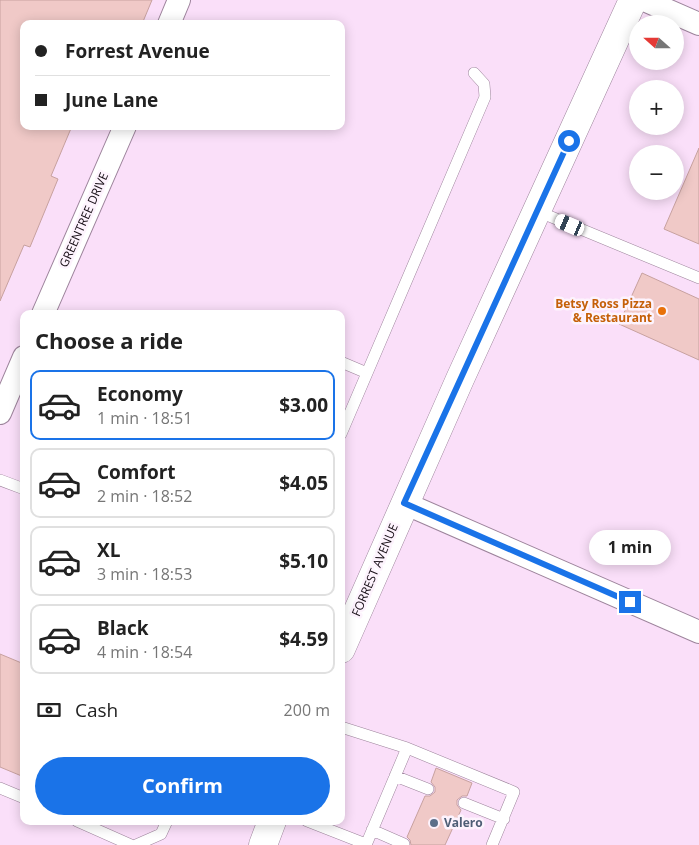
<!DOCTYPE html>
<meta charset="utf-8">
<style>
body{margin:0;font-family:"Open Sans",sans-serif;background:#f2f2f2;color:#222;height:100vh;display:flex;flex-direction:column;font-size:19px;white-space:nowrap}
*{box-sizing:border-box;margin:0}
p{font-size:16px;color:#767676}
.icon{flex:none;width:28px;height:28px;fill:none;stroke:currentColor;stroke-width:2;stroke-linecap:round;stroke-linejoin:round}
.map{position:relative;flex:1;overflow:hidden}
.panel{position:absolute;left:20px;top:310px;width:325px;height:515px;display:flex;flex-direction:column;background:#fff;border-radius:10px;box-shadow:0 2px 12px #0003}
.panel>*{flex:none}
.guide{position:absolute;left:20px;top:20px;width:325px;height:110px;border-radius:10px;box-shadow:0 2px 12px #0003;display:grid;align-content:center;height:110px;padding:0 15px;background:#fff}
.needle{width:32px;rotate:291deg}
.buttons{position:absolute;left:629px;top:15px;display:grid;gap:10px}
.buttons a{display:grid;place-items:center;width:55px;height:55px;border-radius:50%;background:#fff;box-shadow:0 2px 12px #0003;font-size:25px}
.end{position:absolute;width:22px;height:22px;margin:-11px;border:6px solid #1a73e8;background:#fff;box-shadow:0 0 0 2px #fff}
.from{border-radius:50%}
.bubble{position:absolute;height:35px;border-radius:18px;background:#fff;box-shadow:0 2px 12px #0003;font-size:16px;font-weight:700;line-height:35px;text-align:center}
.car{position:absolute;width:15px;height:30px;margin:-15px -8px;border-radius:6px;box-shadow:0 0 4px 1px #0007;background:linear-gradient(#fff 24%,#345 0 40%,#fff 0 76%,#345 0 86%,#fff 0)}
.guide b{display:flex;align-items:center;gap:18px;height:48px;font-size:19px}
.guide b+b{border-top:1px solid #e0e0e0}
.guide i{width:12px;height:12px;background:#222}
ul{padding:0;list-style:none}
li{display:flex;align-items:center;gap:15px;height:70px;margin:0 10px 8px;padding:0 5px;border:2px solid #e0e0e0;border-radius:10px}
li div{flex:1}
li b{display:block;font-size:19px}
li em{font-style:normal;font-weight:700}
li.on{border-color:#1a73e8}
li>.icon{width:45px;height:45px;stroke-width:1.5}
h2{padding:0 15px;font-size:22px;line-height:60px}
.pay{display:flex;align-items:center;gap:12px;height:55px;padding:0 15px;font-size:19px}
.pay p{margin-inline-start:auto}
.cta{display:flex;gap:10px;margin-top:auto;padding:10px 15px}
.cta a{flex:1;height:58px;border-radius:30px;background:#1a73e8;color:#fff;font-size:20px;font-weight:700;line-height:58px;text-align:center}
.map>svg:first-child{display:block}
.building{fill:#f0c9c7;stroke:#c7a19f}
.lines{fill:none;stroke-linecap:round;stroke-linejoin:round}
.service-casing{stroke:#9d849c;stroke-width:12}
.minor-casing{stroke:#9d849c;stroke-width:24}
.trunk-casing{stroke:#9d849c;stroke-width:29}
.service{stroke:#fff;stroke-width:11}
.minor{stroke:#fff;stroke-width:22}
.trunk{stroke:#fff;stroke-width:28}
.route{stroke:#1a73e8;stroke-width:6}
.food-dot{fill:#e8710a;stroke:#fdf3fd;stroke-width:2}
.service-dot{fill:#5c6f8a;stroke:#fdf3fd;stroke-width:2}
.labels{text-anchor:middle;stroke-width:5;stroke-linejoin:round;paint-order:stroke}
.street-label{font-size:12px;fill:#170e16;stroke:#fdf3fd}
.food-label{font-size:12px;font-weight:bold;fill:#c56008;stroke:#fdf3fd;text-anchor:end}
.service-label{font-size:12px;font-weight:bold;fill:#4e5e75;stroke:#fdf3fd;text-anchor:start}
</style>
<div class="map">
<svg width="699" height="845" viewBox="0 0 699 845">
<rect width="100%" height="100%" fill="#fadff9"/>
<path class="building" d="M 0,0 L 152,0 L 142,24 L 24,24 L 24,126 L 72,126 L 51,176 L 58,179 L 30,247 L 24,245 L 0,301 Z
M 699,148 L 699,244 L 664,229 Z
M 642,273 L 699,299 L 699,360 L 619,324 Z
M 0,654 L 24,664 L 24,777 L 0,767 Z
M 436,768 L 472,783 L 467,796 L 462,796 L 457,800 L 457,805 L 461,810 L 445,845 L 411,845 L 410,840 L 407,837 L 425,796 L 430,796 L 435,792 L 435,787 L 431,782 Z"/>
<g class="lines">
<defs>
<path id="service" d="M 537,211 L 699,278
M 341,362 L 367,373
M 341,434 L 485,97 L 484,84 L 474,73
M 0,480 L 24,489
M 341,727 L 407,748 L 366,845
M 407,748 L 514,792 L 492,845
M 395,776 L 428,789
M 0,788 L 24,798
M 464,803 L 504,819
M 77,821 L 131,845
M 307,821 L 366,844
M 372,830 L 404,844
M 136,845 L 161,834 L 167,821"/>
<path id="minor" d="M 644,0 L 699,24
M 169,24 L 179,0
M 43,314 L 125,126
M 0,413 L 24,357
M 404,503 L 699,632"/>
<path id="trunk" d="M 341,649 L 460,379 L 633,0
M 263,845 L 272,821"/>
</defs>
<use href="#service" class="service-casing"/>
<use href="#minor" class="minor-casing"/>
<use href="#trunk" class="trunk-casing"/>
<use href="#service" class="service"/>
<use href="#minor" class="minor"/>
<use href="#trunk" class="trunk"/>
</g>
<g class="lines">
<path class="route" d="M 569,141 L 404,503 L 630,602"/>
</g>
<circle class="food-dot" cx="662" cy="311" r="5"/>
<circle class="service-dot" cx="434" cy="823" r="5"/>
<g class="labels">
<g class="street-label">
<text transform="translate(84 220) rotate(-66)" y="4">GREENTREE DRIVE</text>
<text transform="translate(375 570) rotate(-67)" y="4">FORREST AVENUE</text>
</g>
<g class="food-label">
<text x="652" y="308">Betsy Ross Pizza<tspan x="652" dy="14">&amp; Restaurant</tspan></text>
</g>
<g class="service-label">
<text x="444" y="827">Valero</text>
</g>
</g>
</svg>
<div class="buttons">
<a><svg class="needle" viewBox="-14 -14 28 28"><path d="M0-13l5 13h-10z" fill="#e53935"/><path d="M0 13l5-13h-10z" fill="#767676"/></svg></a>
<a>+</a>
<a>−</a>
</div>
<i class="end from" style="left:569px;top:141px"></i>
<i class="end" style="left:630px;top:602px"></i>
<div class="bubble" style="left:589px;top:530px;width:82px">1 min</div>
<i class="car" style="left:570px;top:225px;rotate:293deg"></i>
<div class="guide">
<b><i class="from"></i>Forrest Avenue</b>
<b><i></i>June Lane</b>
</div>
<section class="panel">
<h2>Choose a ride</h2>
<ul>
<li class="on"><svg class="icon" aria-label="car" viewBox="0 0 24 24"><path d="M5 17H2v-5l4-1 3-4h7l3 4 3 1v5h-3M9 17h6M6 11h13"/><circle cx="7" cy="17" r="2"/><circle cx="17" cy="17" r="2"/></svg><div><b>Economy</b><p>1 min · 18:51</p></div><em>$3.00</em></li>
<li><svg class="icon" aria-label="car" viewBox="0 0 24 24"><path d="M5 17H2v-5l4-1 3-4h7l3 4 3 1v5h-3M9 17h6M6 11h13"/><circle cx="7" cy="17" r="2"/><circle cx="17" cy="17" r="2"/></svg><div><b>Comfort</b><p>2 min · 18:52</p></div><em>$4.05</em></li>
<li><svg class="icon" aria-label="car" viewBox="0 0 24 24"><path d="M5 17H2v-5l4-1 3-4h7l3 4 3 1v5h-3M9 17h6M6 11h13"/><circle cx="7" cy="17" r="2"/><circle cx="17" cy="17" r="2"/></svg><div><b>XL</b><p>3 min · 18:53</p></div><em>$5.10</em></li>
<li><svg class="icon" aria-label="car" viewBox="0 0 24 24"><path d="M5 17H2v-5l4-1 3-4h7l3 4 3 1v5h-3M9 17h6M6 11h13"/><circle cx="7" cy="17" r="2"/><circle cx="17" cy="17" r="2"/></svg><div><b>Black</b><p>4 min · 18:54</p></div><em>$4.59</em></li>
</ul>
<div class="pay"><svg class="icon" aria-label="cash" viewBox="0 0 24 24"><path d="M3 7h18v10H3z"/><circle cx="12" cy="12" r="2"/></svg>Cash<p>200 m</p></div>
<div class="cta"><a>Confirm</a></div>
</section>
</div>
